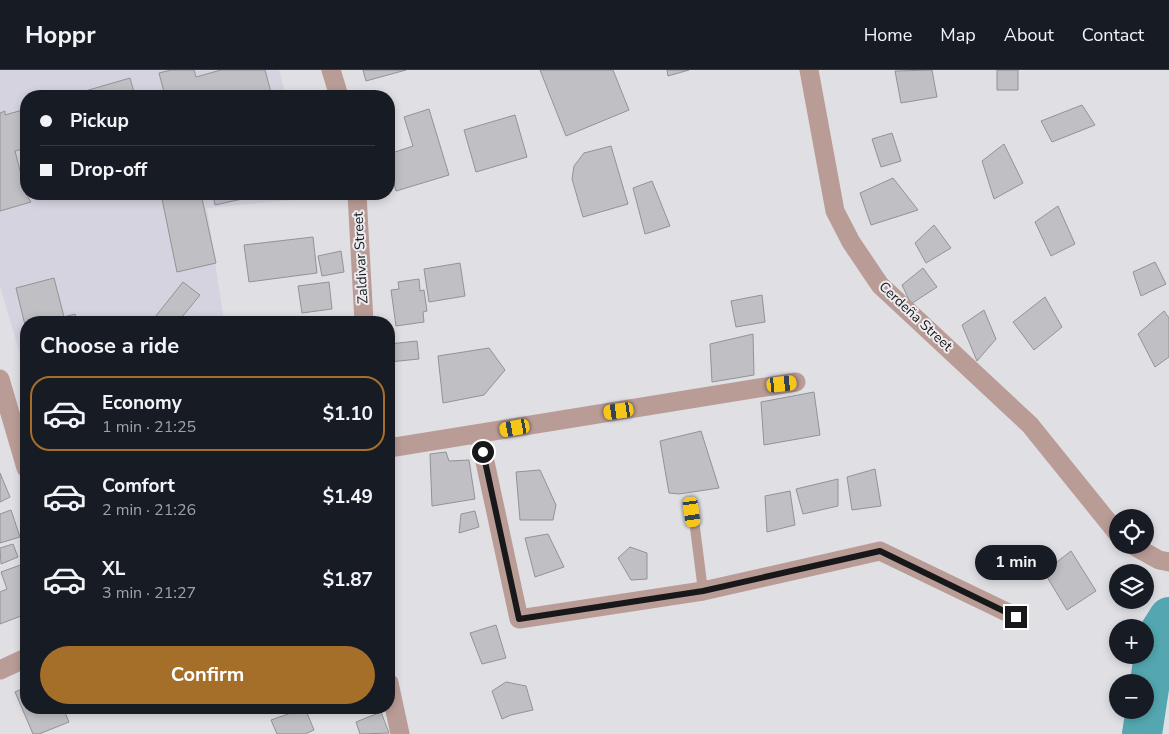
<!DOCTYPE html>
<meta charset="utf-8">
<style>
body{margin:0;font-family:"Nunito Sans",sans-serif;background:#20242c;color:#f1f3f6;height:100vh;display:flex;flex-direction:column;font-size:19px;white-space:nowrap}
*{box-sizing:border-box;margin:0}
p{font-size:16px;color:#9ea1a6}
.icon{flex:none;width:28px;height:28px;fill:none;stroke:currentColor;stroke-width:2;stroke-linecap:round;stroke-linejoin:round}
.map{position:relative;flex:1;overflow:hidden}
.sheet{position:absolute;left:20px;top:246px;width:375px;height:398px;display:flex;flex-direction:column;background:#171b24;border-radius:20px;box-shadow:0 2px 8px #0003}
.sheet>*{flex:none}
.banner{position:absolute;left:20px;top:20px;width:375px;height:110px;border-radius:20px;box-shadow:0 2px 8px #0003;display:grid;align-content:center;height:110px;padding:0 20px;background:#171b24}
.controls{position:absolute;left:1109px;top:439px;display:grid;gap:10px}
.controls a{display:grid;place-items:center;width:45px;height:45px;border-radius:50%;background:#171b24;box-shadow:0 2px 8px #0003;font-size:25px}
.end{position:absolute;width:22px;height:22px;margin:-11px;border:6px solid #18181a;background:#fff;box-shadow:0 0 0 2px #fff}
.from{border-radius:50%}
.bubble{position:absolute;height:35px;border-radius:18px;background:#171b24;box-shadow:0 2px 8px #0003;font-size:16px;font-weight:700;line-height:35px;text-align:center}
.car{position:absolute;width:15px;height:30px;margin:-15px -8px;border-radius:6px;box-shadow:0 0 4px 1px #0007;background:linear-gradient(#f5c518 24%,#345 0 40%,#f5c518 0 76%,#345 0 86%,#f5c518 0)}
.banner b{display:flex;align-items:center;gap:18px;height:48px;font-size:19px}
.banner b+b{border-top:1px solid #363941}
.banner i{width:12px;height:12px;background:#f1f3f6}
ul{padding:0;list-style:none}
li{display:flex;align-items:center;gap:15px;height:75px;margin:0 10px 8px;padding:0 10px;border:2px solid transparent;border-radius:20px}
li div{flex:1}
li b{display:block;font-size:19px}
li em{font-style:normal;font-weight:700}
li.selected{border-color:#a56f2a}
li>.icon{width:45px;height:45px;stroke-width:1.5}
h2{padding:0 20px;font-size:22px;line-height:60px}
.primary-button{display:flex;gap:10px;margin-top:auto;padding:10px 20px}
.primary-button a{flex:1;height:58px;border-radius:30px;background:#a56f2a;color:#fff;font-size:20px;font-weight:700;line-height:58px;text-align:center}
header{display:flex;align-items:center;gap:30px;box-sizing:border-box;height:70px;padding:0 25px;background:#171b24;border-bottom:1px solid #363941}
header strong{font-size:24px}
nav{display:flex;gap:28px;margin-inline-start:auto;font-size:18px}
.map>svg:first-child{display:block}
.built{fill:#d4d3df}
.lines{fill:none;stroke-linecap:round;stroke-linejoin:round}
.river{stroke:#54a7b0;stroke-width:40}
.building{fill:#bfbfc4;stroke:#929297}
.service{stroke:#ba9c96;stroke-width:10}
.minor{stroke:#ba9c96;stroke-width:19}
.route{stroke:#18181a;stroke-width:6}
.labels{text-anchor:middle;stroke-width:4;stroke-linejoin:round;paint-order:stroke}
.street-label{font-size:14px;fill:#18181a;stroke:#ededf1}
</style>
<header>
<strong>Hoppr</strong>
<nav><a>Home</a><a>Map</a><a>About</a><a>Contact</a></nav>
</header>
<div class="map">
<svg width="1169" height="664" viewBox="0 0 1169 664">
<rect width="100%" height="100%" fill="#e0dfe4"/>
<path class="built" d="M 0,0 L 279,0 L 286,26 L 26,26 L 26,124 L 312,124 L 313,128 L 207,138 L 224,252 L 26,252 L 26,304 L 0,216 Z"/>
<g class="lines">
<path class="river" d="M 1142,664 L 1157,566 L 1169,547"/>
</g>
<path class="building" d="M 171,0 L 194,0 L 196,7 L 221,0 L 265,0 L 272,26 L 165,26 L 159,3 Z
M 363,0 L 406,0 L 366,11 Z
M 540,0 L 613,0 L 629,40 L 566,66 Z
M 667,0 L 689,0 L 668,6 Z
M 932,0 L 937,27 L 901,33 L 895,1 Z
M 997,0 L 1018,0 L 1018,20 L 997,20 Z
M 130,8 L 135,26 L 68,26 Z
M 1082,35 L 1095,55 L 1052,72 L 1041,51 Z
M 26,39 L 26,78 L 15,81 L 26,124 L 31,132 L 0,141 L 0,43 L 5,41 L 5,45 Z
M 429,39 L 449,105 L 396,121 L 389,96 L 389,84 L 413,76 L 404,47 Z
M 515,45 L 527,87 L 476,102 L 464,60 Z
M 892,63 L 901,91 L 881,97 L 872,69 Z
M 1004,74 L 1023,113 L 994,129 L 982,91 Z
M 611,76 L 628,134 L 583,147 L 572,109 L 574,96 L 584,83 Z
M 893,108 L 918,140 L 871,155 L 860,123 Z
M 652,111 L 670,156 L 645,164 L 633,118 Z
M 161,124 L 201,124 L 216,193 L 177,202 Z
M 213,124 L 265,124 L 215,135 Z
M 1058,136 L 1075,174 L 1051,186 L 1035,152 Z
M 934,155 L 951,178 L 926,193 L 915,173 Z
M 313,167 L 317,203 L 249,212 L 244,175 Z
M 341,181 L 344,202 L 322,206 L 318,186 Z
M 1155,192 L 1166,214 L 1141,226 L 1133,202 Z
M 460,193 L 465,226 L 429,232 L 424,199 Z
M 923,198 L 937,217 L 911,234 L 902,215 Z
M 54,208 L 64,247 L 75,244 L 78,252 L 26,252 L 26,259 L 16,218 Z
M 419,209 L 420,221 L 424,220 L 427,241 L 423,242 L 424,252 L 396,256 L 391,220 L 399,219 L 398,212 Z
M 183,212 L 200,225 L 178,252 L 151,252 Z
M 329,212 L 332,239 L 302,243 L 298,216 Z
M 762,225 L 765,252 L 736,257 L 731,231 Z
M 1045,227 L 1062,257 L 1034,280 L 1013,252 Z
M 984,240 L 996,269 L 977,291 L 962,255 Z
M 1164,241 L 1169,248 L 1169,287 L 1155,297 L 1138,264 Z
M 753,264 L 754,305 L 712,312 L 710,274 Z
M 417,271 L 419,289 L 389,292 L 389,274 Z
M 489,278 L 505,300 L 484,325 L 443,333 L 438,286 Z
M 814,322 L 820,365 L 764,375 L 761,332 Z
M 701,361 L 719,418 L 679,424 L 669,423 L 660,371 Z
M 446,382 L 449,391 L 469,390 L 475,429 L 432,436 L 430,384 Z
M 875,399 L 881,436 L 852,440 L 847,407 Z
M 540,400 L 556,435 L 553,450 L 520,450 L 516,402 Z
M 0,403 L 10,427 L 0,432 Z
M 838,409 L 838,436 L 803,444 L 796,419 Z
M 790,421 L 795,455 L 767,462 L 765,426 Z
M 11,440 L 20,467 L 0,473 L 0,444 Z
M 475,441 L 479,457 L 459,463 L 461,444 Z
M 548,464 L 564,497 L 535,507 L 525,468 Z
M 13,474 L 18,487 L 1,494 L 0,478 Z
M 630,477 L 647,483 L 647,509 L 631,510 L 618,488 Z
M 1071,481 L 1096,521 L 1067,540 L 1044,502 Z
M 26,493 L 26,544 L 0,554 L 0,522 L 7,519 L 1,502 Z
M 496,555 L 506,588 L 482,594 L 470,563 Z
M 506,612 L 526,616 L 533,640 L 511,645 L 502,649 L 492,621 Z
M 26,617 L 26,638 L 63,638 L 69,652 L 39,664 L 33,664 L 15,622 Z
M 305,638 L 314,660 L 305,664 L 277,664 L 271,650 Z
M 381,642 L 389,663 L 360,664 L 356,652 Z"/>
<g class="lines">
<path class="service" d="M 693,442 L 703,521"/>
<path class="minor" d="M 331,0 L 339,26
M 809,0 L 835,141 L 851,172 L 880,215 L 1030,355 L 1118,464
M 357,124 L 364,252
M 0,309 L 26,398
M 479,364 L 519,549 L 703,521 L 880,481 L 1017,547
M 389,378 L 796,312
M 1132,475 L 1159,490 L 1169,492
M 0,600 L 26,588
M 389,613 L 400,664"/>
</g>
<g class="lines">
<path class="route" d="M 483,382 L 519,549 L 703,521 L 880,481 L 1016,547"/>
</g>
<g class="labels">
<g class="street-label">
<text transform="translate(360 188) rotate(-93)" y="5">Zaldivar Street</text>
<text transform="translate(916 246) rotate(43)" y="5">Cerdeña Street</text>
</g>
</g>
</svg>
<div class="controls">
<a><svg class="icon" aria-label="locate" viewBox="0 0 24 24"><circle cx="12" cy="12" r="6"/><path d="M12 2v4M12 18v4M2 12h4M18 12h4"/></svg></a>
<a><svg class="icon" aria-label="layers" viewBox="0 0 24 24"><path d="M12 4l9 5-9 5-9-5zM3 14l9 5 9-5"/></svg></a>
<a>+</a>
<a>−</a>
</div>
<i class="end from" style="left:483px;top:382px"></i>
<i class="end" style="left:1016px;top:547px"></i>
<div class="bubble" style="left:975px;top:475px;width:82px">1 min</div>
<i class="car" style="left:782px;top:314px;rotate:84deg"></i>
<i class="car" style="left:619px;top:341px;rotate:262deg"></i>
<i class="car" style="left:515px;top:358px;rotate:260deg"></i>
<i class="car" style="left:692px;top:442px;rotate:172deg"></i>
<div class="banner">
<b><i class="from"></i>Pickup</b>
<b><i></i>Drop-off</b>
</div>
<section class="sheet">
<h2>Choose a ride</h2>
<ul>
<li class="selected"><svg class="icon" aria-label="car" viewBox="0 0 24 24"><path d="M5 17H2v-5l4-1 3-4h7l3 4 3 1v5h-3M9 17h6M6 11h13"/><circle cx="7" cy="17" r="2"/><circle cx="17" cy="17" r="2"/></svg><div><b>Economy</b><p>1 min · 21:25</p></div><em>$1.10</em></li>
<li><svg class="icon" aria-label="car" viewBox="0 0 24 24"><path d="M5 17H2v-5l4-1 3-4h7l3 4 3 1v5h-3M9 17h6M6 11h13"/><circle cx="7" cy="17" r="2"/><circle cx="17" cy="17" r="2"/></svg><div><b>Comfort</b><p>2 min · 21:26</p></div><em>$1.49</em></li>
<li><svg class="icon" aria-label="car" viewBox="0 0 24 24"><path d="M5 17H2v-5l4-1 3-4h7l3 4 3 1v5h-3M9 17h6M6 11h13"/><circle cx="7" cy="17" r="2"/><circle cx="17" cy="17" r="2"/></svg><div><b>XL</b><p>3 min · 21:27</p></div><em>$1.87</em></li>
</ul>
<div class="primary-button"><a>Confirm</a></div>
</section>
</div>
